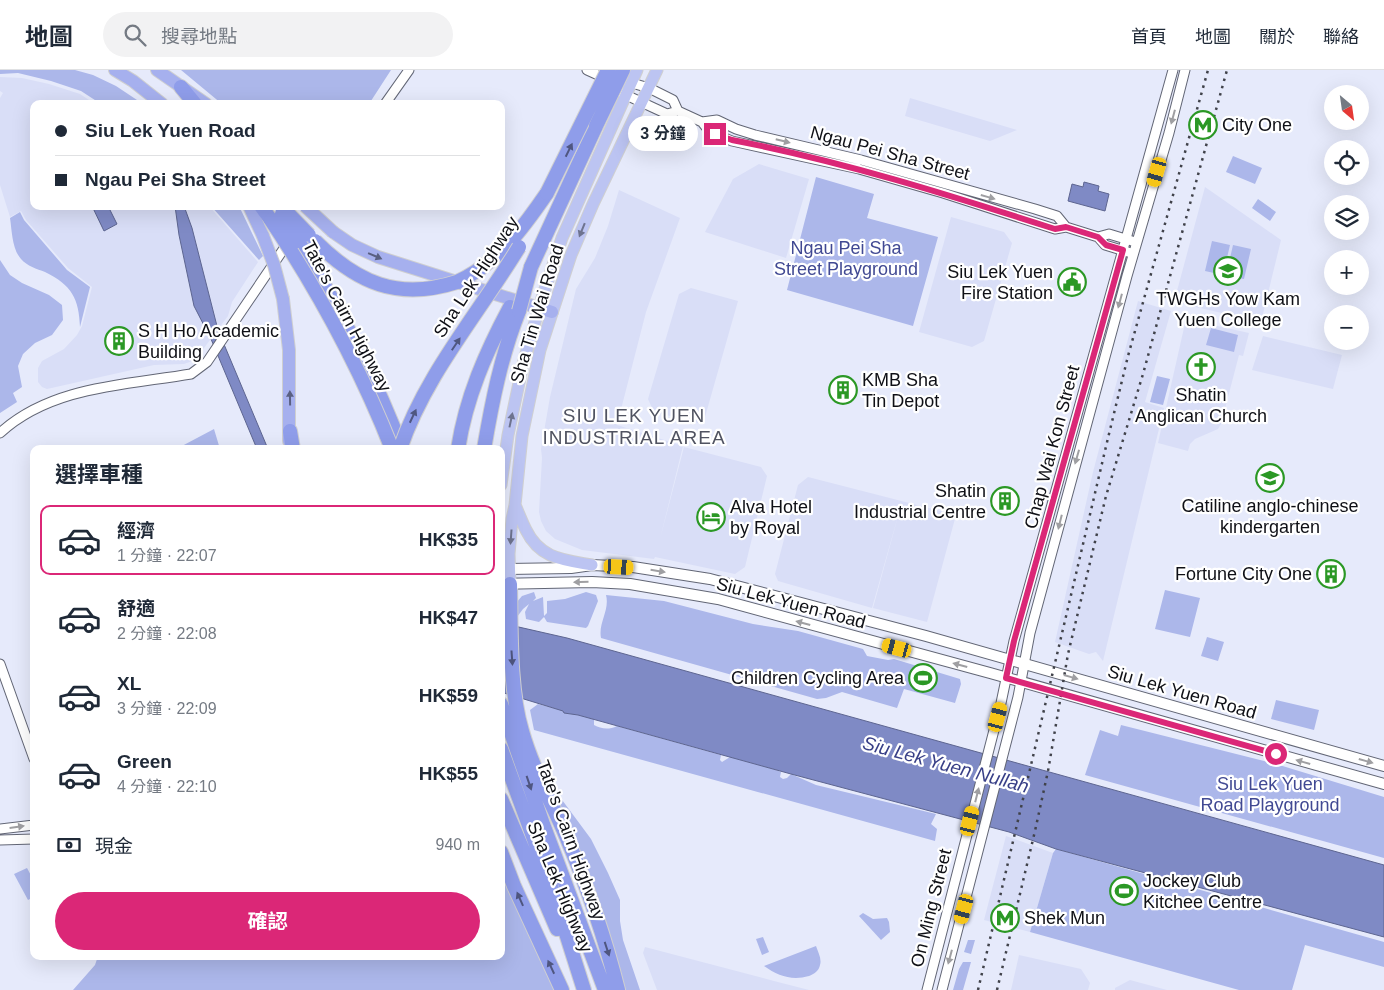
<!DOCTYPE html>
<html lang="zh-TW">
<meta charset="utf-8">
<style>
body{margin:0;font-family:Helvetica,"Noto Sans TC",sans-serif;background:#f2f2f3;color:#1f2937;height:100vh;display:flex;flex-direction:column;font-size:19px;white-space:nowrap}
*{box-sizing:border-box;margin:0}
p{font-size:16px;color:#747a83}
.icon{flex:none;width:28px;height:28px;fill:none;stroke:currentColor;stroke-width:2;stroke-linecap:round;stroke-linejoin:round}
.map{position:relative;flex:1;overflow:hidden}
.details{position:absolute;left:30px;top:375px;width:475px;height:515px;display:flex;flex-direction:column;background:#fff;border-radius:10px;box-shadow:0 5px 20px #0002}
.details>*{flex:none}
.guide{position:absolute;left:30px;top:30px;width:475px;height:110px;border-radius:10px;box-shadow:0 5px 20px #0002;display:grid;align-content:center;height:110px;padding:0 25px;background:#fff}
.needle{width:32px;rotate:151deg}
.fabs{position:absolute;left:1324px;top:15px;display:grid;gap:10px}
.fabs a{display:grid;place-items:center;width:45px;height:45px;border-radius:50%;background:#fff;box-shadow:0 5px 20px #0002;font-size:25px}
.end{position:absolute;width:22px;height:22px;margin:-11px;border:6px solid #db2777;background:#fff;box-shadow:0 0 0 2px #fff}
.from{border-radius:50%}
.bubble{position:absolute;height:35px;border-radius:18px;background:#fff;box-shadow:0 5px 20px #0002;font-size:16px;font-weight:700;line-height:35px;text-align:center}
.car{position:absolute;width:15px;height:30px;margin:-15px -8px;border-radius:6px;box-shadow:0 0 4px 1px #0007;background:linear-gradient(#f5c518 24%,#345 0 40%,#f5c518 0 76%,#345 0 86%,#f5c518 0)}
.guide b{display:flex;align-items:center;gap:18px;height:48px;font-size:19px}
.guide b+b{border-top:1px solid #e0e1e3}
.guide i{width:12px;height:12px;background:#1f2937}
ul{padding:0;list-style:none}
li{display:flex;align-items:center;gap:15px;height:70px;margin:0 10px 8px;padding:0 15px;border:2px solid transparent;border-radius:10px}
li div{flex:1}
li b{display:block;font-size:19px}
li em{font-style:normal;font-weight:700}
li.current{border-color:#db2777}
li>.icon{width:45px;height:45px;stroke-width:1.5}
h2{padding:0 25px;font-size:22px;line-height:60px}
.pay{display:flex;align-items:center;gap:12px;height:55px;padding:0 25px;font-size:19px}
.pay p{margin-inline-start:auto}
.cta{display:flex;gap:10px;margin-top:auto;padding:10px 25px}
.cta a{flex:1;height:58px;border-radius:30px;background:#db2777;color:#fff;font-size:20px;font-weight:700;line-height:58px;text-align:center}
header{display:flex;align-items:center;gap:30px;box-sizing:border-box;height:70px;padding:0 25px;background:#fff;border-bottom:1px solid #e0e1e3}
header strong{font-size:24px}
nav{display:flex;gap:28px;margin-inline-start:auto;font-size:18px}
.search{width:350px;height:45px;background:#f2f2f3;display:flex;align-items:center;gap:12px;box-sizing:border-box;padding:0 18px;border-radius:28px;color:#747a83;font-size:19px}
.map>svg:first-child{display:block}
.built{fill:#d9def7}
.green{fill:#acb7ea}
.water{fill:#7f8ac5;stroke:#5d6590}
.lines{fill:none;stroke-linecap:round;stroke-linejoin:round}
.tertiary-casing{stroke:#626675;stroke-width:11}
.secondary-casing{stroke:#626675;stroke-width:12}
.primary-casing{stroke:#cfcfd0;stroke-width:13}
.trunk-casing{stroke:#cfcfd0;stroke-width:14}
.motorway-casing{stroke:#cfcfd0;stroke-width:16}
.tertiary{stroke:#fff;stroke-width:9}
.secondary{stroke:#fff;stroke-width:10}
.primary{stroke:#bcc4f2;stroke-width:11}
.trunk{stroke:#a6b0ee;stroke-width:12}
.motorway{stroke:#8f9dea;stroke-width:14}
.rail{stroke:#40424a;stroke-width:2.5;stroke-dasharray:2.5 5;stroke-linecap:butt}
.trunk-bridge-casing{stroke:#cfcfd0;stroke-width:14;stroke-linecap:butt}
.motorway-bridge-casing{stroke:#cfcfd0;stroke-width:16;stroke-linecap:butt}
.trunk-bridge{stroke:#a6b0ee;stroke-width:12}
.motorway-bridge{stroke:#8f9dea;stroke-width:14}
.oneway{fill:#9f9fa2}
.oneway2{fill:#4f5680}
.oneway3{fill:#6e738f}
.oneway4{fill:#5a6082}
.route{stroke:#db2777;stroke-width:6}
.labels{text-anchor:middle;stroke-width:4.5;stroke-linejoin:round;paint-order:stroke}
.poi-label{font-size:18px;fill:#0f1016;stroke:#fff;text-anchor:start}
.street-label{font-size:18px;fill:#0f1016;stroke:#fff}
.park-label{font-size:18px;fill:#414993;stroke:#fff}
.neighbourhood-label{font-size:19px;letter-spacing:1px;fill:#505361;stroke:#fff}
.water-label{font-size:19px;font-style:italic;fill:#383f87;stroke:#fff}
</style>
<header>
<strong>地圖</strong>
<div class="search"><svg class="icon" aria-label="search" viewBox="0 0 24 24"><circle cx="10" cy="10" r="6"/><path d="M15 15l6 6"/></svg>搜尋地點</div>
<nav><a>首頁</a><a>地圖</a><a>關於</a><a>聯絡</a></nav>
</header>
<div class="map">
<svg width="1384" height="920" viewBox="0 0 1384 920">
<rect width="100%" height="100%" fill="#e6eafb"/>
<path class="built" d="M 0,7 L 22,8 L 49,14 L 80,24 L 95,34 L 34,34 L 34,136 L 209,136 L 258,192 L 232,232 L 228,246 L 195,290 L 184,294 L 154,295 L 47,319 L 42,317 L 38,312 L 38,298 L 42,291 L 64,279 L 77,265 L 82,256 L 92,217 L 68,198 L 26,150 L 21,141 L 10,147 L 0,115 L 0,28 L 3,23 L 0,21 Z
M 910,28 L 1017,60 L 990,71 L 905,46 Z
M 759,94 L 809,109 L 786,188 L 705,162 L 733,109 Z
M 1205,117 L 1281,170 L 1261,252 L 1174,232 Z
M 619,120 L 680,148 L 646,242 L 617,355 L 683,376 L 660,469 L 684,377 L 761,397 L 767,406 L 745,497 L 735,504 L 655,487 L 654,489 L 582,480 L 555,469 L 546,461 L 541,451 L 539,442 L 542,388 L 541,379 L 550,327 L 576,219 L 595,188 L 608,156 Z
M 951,147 L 1004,162 L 1012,173 L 984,271 L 972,277 L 919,262 Z
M 691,218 L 738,231 L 703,354 L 654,342 L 648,329 L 679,224 Z
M 1138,231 L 1171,241 L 1145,332 L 1164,338 L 1103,591 L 1096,582 L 1089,584 L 1055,572 L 1093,402 Z
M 1186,249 L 1249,263 L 1243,286 L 1239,285 L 1221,354 L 1218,359 L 1195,369 L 1190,374 L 1188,381 L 1158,373 Z
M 1263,266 L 1342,285 L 1333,319 L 1252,300 Z
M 808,407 L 956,445 L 927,552 L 873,538 L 900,439 L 872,538 L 778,511 L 775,504 L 798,415 Z
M 1006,766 L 1053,783 L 1030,862 L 984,850 Z
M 645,877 L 774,911 L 809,920 L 657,920 L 643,883 Z
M 1019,885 L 1081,899 L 1090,913 L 1088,920 L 1011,920 Z
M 1130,910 L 1167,920 L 1115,920 L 1115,918 Z"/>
<path class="green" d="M 0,0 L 75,0 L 93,5 L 116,16 L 143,34 L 101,34 L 81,21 L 51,11 L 18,3 L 0,4 Z
M 181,0 L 391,0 L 369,34 L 222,34 Z
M 1233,86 L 1262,98 L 1255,114 L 1226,102 Z
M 816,107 L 874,124 L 867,148 L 938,167 L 913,256 L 787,220 Z
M 1258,129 L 1276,142 L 1270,151 L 1252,138 Z
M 211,136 L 239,136 L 263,186 L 259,190 Z
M 20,142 L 24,150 L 67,200 L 90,217 L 80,257 C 79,229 72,215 45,202 C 37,199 27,196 21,189 C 12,179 12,161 10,148 Z
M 1212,171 L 1230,175 L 1223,205 L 1205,201 Z
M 1233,175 L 1251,179 L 1244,209 L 1226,206 Z
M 0,190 L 10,205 L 22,213 L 49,225 L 62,235 L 63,250 L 52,265 L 35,273 L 23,284 L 18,296 L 22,317 L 13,323 L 17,332 L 0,343 Z
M 1211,258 L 1238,265 L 1234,282 L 1206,275 Z
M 1157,306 L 1170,309 L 1163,335 L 1150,332 Z
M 214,359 L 220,379 L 182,379 L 180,377 Z
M 1165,520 L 1200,528 L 1190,567 L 1155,559 Z
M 534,522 L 536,528 L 533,531 L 543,527 L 544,546 L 547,543 L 547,531 L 565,529 L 586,522 L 596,525 L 598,531 L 588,556 L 586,558 L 547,552 L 544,547 L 539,552 L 526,549 L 525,542 L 529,534 L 523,539 L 517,547 L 516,533 L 522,526 Z
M 606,525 L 664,531 L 753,554 L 798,561 L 863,579 L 867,586 L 888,590 L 894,589 L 960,609 L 961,614 L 955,633 L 904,619 L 897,638 L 842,622 L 826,628 L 817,629 L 601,568 C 598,553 610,540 606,525 Z
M 1207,567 L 1224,572 L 1218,591 L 1201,586 Z
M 1276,630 L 1319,640 L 1314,660 L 1271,649 Z
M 538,634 L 594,649 L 594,655 C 601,659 609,660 617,656 L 721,685 L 720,690 L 722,692 L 730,687 L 776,700 L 781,702 L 780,707 L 783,709 L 787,708 L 791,704 L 816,715 L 936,744 L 931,754 L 937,759 L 935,771 L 534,660 L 530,640 Z
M 1121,655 L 1276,694 L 1384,727 L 1384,788 L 1085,705 L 1100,660 L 1118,666 Z
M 537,686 L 551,715 L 591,769 L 608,803 L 620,830 L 620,851 L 623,870 L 640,920 L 622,920 Z
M 1056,779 L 1384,872 L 1384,897 L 1305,875 L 1292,920 L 1239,920 L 1030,862 L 1053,783 Z
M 27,798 L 34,811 L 34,827 L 28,830 L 14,804 Z
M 501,805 L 554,920 L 73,920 L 95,895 L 98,886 L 501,886 Z
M 863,843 L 873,849 L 887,848 L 889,852 L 890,862 L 881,870 L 859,846 Z
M 763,867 L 769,882 L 762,885 L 756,869 Z
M 968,870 L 975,870 L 971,884 L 964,882 Z
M 816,876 C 818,882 822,889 820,895 C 819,901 814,904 809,906 C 792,911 778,906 764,896 Z
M 963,892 L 971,892 L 963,920 L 953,920 L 959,899 Z"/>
<path class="water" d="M 1084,112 L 1099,116 L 1098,121 L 1109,124 L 1105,141 L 1068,131 L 1072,114 L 1083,117 Z
M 92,136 L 108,136 L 117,154 L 104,161 Z
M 175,136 L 184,136 L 192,158 L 218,260 L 268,379 L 257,379 L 211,269 L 194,236 L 179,165 Z
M 501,553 L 567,568 L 1384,795 L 1384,867 L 1056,779 L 1009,762 L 791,704 L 578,645 L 564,643 L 563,641 L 501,622 Z"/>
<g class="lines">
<defs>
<path id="tertiary" d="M 587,0 L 598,5 L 603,5
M 598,5 L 604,13 L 626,25 L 667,44 L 678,41 L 702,52 L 710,62 L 732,71 L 859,99 L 943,123 L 1055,159 L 1066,157 L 1098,167 L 1105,175 L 1128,182
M 625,11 L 649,18 L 673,30 L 678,41
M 385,34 L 409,0
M 702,52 L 717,50 L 736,59 L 755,65 L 861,90 L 1035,139 L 1057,146 L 1066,157
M 1098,167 L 1109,164 L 1132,171
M 0,363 C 51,316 126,315 191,304 L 207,292 L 289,171
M 0,594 L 34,689
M 0,759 L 34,755
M 0,770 L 34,769
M 927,920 L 1001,633 L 1014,571 L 1173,0
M 942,920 L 1018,627 L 1030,563 L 1127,206 L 1169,63 L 1185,0"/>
<path id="secondary" d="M 501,499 L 571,498 L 592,495 L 633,497 L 710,509 L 926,566 L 1384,696
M 501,514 L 592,512 L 630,514 L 718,529 L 990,603 L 1384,714"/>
<path id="primary" d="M 501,415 L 508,365 L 523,294 L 541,231 L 562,168 L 637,0
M 515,435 C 519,444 522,452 526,460 C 540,489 564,490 592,495
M 510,514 L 509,484 L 512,449 L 515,435 L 522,366 L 540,280 L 571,185 L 593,134 L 657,0"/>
<path id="trunk" d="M 115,0 L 133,11 L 162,34
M 157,0 L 206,34
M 249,136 L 263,166
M 333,162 L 352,175 L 378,187 L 552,242
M 283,229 L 289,280 L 289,371"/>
<path id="motorway" d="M 181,17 L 195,34
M 261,136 L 271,150
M 298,171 C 339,237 374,306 402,379
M 531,197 L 596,56
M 457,212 C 497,194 523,158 547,123
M 290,361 L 293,379
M 458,379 C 466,327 486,282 510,237
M 484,379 C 492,332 501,286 519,241
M 510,514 C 511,559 509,618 522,661 C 532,697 551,731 566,766 C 587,816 605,868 618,920
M 501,634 L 543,754 L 605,920
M 501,679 L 550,813 L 584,920
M 501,729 L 557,859
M 501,782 L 514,816 L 562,920"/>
</defs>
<use href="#tertiary" class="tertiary-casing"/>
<use href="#secondary" class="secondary-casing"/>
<use href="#primary" class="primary-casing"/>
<use href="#trunk" class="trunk-casing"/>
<use href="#motorway" class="motorway-casing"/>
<use href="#tertiary" class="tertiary"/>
<use href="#secondary" class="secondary"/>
<use href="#primary" class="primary"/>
<use href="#trunk" class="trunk"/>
<use href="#motorway" class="motorway"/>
<path class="rail" d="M 978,920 L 1108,368 L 1128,286 L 1208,0
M 997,920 L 1035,761 L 1048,701 L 1068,584 L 1106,426 L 1143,304 L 1227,0"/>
<defs>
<path id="trunk-bridge" d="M 305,136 L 333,162
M 263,166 L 274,195 L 283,229"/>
<path id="motorway-bridge" d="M 596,56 L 623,0
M 547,123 L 608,0
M 281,136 L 309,165
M 282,144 L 298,171
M 271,150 C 319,222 360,298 392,379
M 315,171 C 357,213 398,231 457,212
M 519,241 L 531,197
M 400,379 C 425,305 479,243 519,177"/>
</defs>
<use href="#trunk-bridge" class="trunk-bridge-casing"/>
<use href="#motorway-bridge" class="motorway-bridge-casing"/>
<use href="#trunk-bridge" class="trunk-bridge"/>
<use href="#motorway-bridge" class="motorway-bridge"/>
</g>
<defs><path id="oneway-solid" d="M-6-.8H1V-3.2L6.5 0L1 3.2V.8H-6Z" transform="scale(1.25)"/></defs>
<g class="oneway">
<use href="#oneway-solid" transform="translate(1173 47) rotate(105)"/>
<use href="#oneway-solid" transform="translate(783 71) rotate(14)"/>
<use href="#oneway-solid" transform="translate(988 127) rotate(16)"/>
<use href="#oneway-solid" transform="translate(1120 231) rotate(105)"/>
<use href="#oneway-solid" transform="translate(1077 387) rotate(106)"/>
<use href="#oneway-solid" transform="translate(1060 452) rotate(104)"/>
<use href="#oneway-solid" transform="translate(658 501) rotate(9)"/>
<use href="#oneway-solid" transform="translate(581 512) rotate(179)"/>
<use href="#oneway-solid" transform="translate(803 553) rotate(-165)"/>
<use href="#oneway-solid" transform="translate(960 595) rotate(-165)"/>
<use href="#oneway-solid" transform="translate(1071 607) rotate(16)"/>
<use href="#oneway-solid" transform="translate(1366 691) rotate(16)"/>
<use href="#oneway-solid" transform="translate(1303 692) rotate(-164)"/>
<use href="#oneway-solid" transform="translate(977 725) rotate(-76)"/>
<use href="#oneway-solid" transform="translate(17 757) rotate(-8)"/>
<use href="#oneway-solid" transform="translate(950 887) rotate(105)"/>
</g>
<g class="oneway2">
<use href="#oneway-solid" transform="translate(569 80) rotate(-64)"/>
<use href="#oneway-solid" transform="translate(456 274) rotate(-56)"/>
<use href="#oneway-solid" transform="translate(413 346) rotate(-65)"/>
<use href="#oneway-solid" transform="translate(512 588) rotate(86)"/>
<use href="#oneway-solid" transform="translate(529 713) rotate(71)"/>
<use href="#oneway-solid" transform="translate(520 829) rotate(-114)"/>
<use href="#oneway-solid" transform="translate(607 879) rotate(72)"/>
<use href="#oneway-solid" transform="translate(551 897) rotate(-115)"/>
</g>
<g class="oneway3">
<use href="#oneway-solid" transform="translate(582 160) rotate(112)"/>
<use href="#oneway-solid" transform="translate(511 350) rotate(-78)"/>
<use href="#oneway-solid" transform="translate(511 467) rotate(94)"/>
</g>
<g class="oneway4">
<use href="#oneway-solid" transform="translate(375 186) rotate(23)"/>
<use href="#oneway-solid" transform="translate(290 328) rotate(-91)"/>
</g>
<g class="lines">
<path class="route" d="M 715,64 L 732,70 C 842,91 949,125 1055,159 L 1066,157 L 1098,167 L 1106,175 L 1123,180 L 1014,571 L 1006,608 L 1276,684"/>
</g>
<defs>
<symbol id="metro-ring" viewBox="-11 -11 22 22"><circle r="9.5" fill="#fff" stroke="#2b9825" stroke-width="1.5"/><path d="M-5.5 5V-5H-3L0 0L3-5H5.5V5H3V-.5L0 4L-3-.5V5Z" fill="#2b9825"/></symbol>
<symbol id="school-ring" viewBox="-11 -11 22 22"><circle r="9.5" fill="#fff" stroke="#2b9825" stroke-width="1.5"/><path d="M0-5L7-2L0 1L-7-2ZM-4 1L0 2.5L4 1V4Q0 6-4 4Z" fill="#2b9825"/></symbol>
<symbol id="civic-ring" viewBox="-11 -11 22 22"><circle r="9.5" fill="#fff" stroke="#2b9825" stroke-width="1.5"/><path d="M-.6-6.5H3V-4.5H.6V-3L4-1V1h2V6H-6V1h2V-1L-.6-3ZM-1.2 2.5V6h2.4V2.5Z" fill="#2b9825"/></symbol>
<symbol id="building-ring" viewBox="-11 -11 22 22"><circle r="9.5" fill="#fff" stroke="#2b9825" stroke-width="1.5"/><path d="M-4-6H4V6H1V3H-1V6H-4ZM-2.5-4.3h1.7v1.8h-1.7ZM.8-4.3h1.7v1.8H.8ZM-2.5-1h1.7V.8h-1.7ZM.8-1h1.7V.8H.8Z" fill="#2b9825"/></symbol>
<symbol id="church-ring" viewBox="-11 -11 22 22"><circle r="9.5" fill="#fff" stroke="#2b9825" stroke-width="1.5"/><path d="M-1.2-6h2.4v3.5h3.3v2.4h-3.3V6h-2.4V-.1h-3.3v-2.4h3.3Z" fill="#2b9825"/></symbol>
<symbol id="hotel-ring" viewBox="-11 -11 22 22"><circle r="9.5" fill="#fff" stroke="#2b9825" stroke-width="1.5"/><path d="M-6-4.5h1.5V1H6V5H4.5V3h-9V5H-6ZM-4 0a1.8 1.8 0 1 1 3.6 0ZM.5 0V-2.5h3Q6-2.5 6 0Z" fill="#2b9825"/></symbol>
<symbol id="stadium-ring" viewBox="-11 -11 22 22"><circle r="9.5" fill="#fff" stroke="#2b9825" stroke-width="1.5"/><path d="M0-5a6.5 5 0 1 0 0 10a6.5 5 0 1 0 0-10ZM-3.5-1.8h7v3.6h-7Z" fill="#2b9825"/></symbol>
</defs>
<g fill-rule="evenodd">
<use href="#metro-ring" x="1187" y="39" width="32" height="32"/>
<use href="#school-ring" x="1212" y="185" width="32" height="32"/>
<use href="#civic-ring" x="1056" y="196" width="32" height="32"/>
<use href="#building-ring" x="103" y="255" width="32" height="32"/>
<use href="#church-ring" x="1185" y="281" width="32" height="32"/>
<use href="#building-ring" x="827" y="304" width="32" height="32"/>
<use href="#school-ring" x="1254" y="392" width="32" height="32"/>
<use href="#building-ring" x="989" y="415" width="32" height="32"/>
<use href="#hotel-ring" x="695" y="431" width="32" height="32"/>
<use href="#building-ring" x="1315" y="488" width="32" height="32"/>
<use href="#stadium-ring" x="907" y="592" width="32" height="32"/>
<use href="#stadium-ring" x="1108" y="805" width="32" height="32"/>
<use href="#metro-ring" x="989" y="832" width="32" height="32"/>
</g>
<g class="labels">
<g class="poi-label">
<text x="1222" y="61">City One</text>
<text x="1053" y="208" text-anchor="end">Siu Lek Yuen<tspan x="1053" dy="21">Fire Station</tspan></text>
<text x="1228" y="235" text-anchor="middle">TWGHs Yow Kam<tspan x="1228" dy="21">Yuen College</tspan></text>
<text x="138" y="267">S H Ho Academic<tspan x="138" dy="21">Building</tspan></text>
<text x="862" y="316">KMB Sha<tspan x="862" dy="21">Tin Depot</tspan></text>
<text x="1201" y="331" text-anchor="middle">Shatin<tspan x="1201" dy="21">Anglican Church</tspan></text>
<text x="986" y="427" text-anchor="end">Shatin<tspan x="986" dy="21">Industrial Centre</tspan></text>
<text x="1270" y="442" text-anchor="middle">Catiline anglo-chinese<tspan x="1270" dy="21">kindergarten</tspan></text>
<text x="730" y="443">Alva Hotel<tspan x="730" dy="21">by Royal</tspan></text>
<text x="1312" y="510" text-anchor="end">Fortune City One</text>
<text x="904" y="614" text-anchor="end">Children Cycling Area</text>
<text x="1143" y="817">Jockey Club<tspan x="1143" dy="21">Kitchee Centre</tspan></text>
<text x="1024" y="854">Shek Mun</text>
</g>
<g class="street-label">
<text transform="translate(890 83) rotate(15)" y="6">Ngau Pei Sha Street</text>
<text transform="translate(476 207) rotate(-57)" y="6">Sha Lek Highway</text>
<text transform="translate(537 244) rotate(-73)" y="6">Sha Tin Wai Road</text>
<text transform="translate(347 246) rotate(62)" y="6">Tate's Cairn Highway</text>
<text transform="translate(1052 377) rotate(-75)" y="6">Chap Wai Kon Street</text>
<text transform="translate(791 533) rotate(15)" y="6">Siu Lek Yuen Road</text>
<text transform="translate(1182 622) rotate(16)" y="6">Siu Lek Yuen Road</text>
<text transform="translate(571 770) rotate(70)" y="6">Tate's Cairn Highway</text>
<text transform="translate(560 817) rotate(67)" y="6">Sha Lek Highway</text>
<text transform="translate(931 838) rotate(-76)" y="6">On Ming Street</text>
</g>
<g class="park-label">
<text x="846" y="184">Ngau Pei Sha<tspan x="846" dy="21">Street Playground</tspan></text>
<text x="1270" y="720">Siu Lek Yuen<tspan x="1270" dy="21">Road Playground</tspan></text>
</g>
<g class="neighbourhood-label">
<text x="634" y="352">SIU LEK YUEN<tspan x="634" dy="22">INDUSTRIAL AREA</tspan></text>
</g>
<g class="water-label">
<text transform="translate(946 694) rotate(15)" y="7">Siu Lek Yuen Nullah</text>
</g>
</g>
</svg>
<div class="fabs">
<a><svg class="needle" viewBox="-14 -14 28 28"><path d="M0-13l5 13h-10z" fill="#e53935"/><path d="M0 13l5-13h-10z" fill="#747a83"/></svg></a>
<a><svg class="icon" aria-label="locate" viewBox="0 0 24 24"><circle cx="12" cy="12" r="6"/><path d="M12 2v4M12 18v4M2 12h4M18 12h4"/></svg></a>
<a><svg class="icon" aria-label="layers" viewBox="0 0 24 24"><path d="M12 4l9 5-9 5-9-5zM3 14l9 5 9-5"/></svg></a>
<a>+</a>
<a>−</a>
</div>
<i class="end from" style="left:1276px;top:684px"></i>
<i class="end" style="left:715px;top:64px"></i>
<div class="bubble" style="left:628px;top:46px;width:70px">3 分鐘</div>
<i class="car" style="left:1157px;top:102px;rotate:196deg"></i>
<i class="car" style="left:619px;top:497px;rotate:93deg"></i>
<i class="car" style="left:897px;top:578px;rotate:285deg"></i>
<i class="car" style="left:998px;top:647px;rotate:15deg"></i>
<i class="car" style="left:970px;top:751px;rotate:14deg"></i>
<i class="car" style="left:964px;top:839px;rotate:195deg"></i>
<div class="guide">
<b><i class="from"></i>Siu Lek Yuen Road</b>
<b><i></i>Ngau Pei Sha Street</b>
</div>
<section class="details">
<h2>選擇車種</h2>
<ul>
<li class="current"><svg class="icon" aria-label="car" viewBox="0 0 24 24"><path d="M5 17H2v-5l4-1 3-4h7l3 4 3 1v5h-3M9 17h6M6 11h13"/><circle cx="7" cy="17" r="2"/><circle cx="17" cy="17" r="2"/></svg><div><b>經濟</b><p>1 分鐘 · 22:07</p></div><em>HK$35</em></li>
<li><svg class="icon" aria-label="car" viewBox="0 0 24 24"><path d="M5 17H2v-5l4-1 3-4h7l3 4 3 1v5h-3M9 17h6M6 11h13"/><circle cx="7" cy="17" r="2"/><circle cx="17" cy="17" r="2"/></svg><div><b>舒適</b><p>2 分鐘 · 22:08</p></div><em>HK$47</em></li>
<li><svg class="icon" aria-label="car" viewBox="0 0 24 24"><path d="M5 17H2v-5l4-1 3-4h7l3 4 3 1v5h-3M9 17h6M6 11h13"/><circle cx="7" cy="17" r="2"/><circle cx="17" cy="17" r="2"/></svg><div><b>XL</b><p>3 分鐘 · 22:09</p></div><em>HK$59</em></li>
<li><svg class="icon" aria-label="car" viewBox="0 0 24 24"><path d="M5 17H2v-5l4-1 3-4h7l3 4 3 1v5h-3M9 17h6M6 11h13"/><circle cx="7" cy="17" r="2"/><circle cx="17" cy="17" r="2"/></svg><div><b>Green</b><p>4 分鐘 · 22:10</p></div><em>HK$55</em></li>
</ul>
<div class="pay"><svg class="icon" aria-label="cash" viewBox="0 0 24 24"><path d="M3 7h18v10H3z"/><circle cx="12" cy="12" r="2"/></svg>現金<p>940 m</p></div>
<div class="cta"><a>確認</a></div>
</section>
</div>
